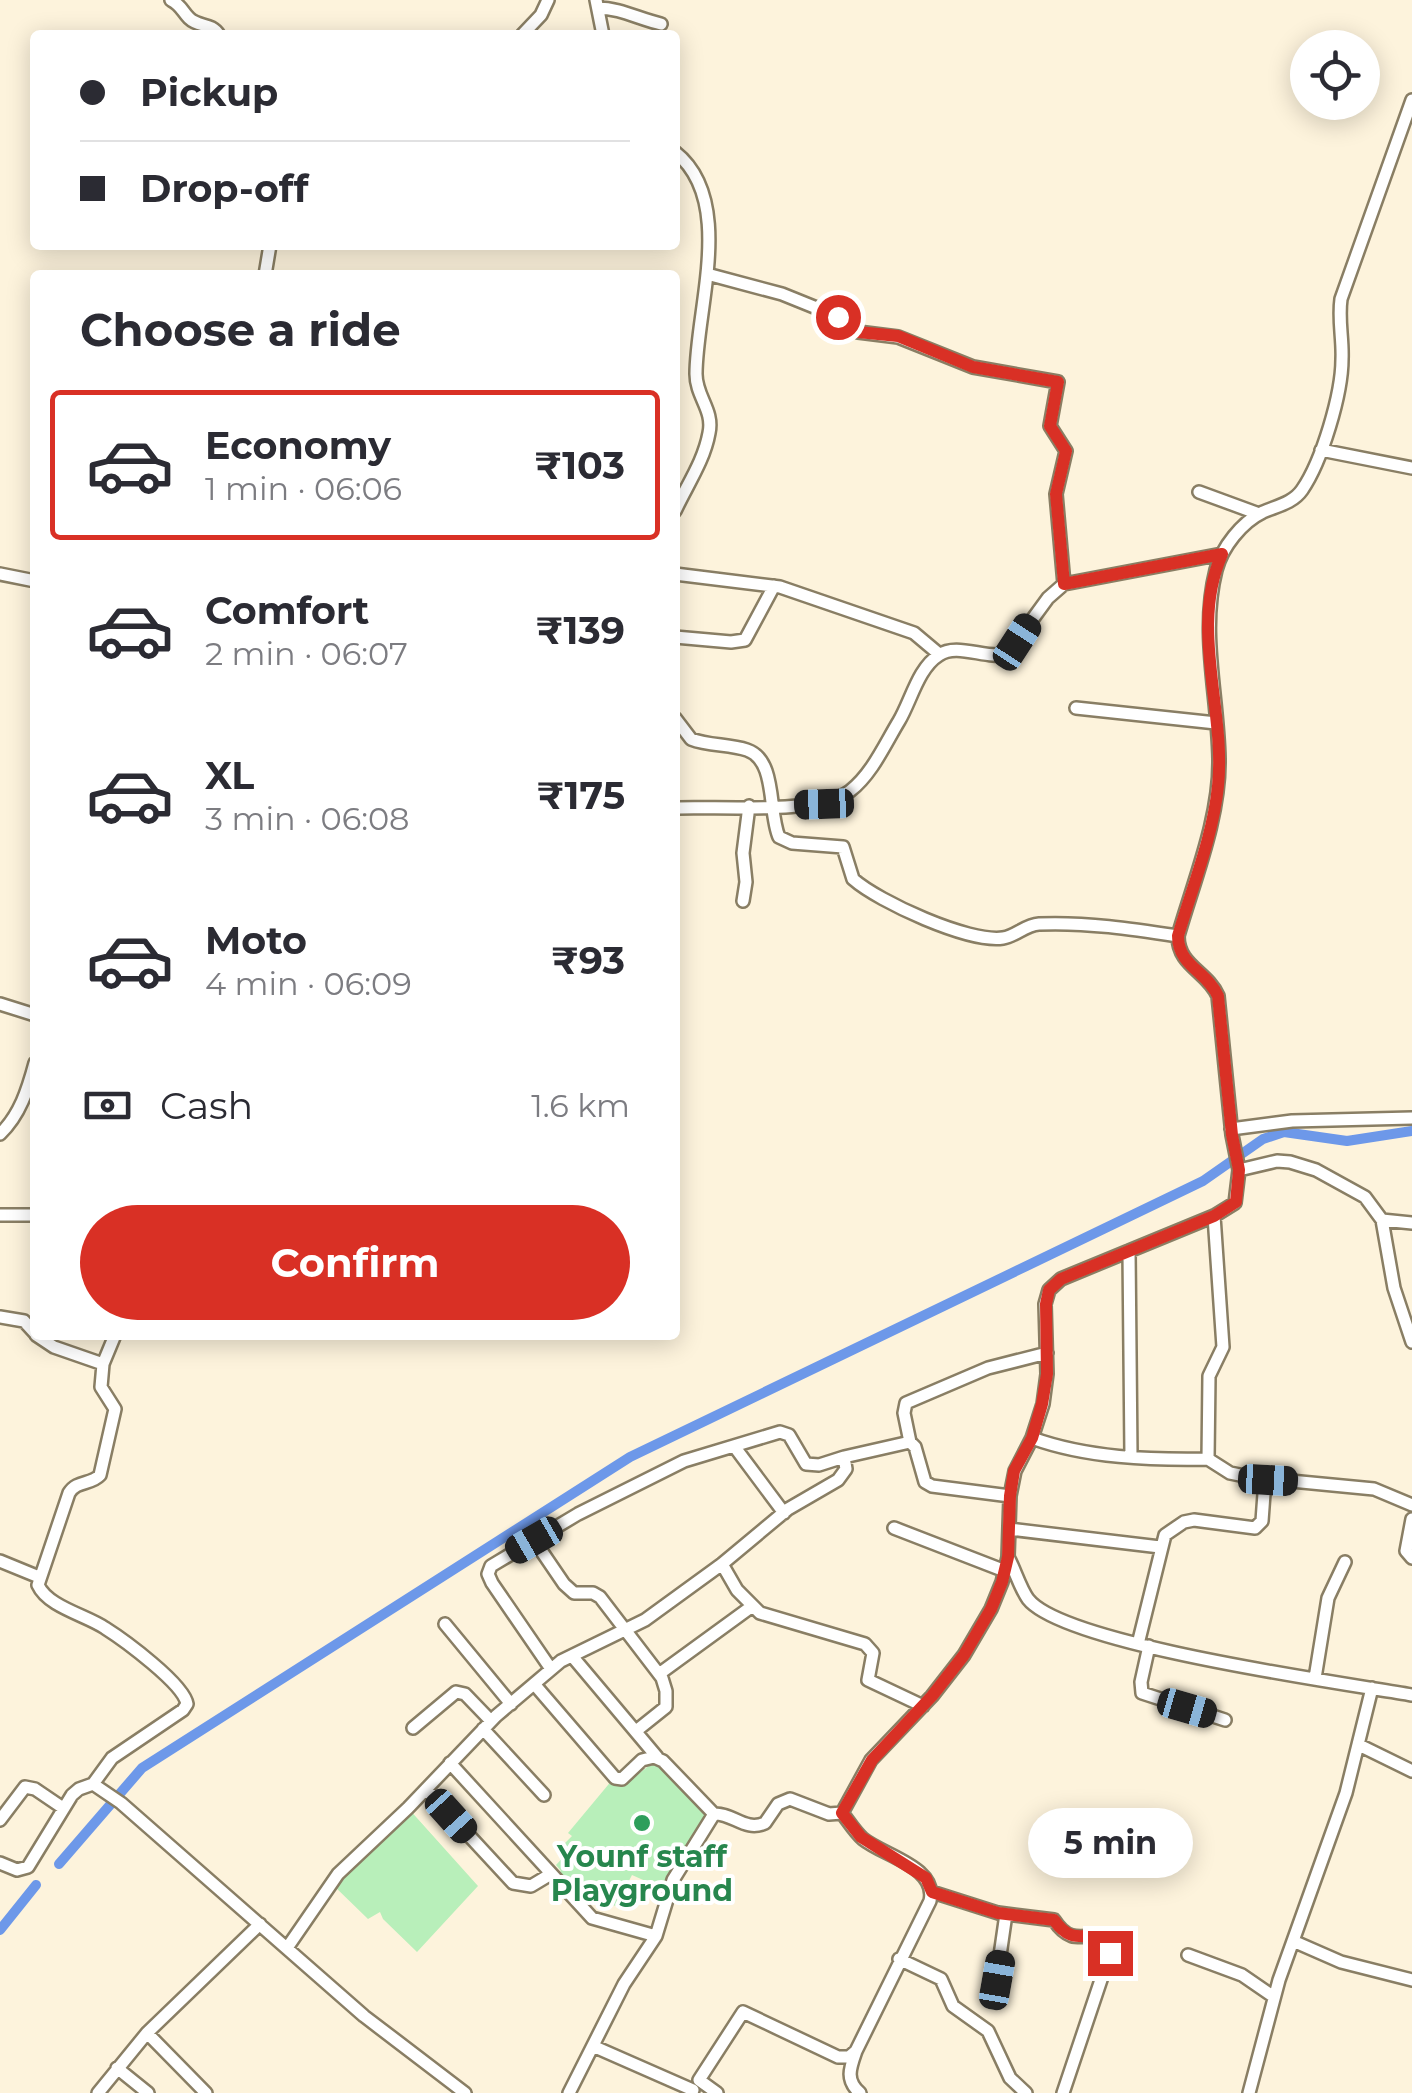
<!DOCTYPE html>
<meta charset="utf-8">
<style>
body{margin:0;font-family:Montserrat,sans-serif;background:#f2f2f3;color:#2b2b33;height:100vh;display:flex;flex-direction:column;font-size:38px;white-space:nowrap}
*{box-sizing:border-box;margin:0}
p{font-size:32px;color:#7c7c81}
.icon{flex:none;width:55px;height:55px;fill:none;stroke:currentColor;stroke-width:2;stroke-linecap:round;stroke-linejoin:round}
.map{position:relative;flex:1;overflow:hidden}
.details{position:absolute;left:30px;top:270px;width:650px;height:1070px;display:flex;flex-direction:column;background:#fff;border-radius:10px;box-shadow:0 5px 25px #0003}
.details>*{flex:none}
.hud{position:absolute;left:30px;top:30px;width:650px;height:220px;border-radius:10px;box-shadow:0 5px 25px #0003;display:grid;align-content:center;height:220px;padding:0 50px;background:#fff}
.controls{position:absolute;left:1290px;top:30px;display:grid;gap:20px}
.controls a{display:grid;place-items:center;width:90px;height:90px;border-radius:50%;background:#fff;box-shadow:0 5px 25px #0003;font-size:50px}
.end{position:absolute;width:45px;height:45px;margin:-22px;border:12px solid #d93025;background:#fff;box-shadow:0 0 0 5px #fff}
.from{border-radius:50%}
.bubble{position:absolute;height:70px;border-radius:35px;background:#fff;box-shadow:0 5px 25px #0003;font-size:32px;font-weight:700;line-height:70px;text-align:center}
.car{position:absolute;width:30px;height:60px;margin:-30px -15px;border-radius:12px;box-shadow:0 0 8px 2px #0007;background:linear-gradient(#222 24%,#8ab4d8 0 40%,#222 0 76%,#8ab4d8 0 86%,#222 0)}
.hud b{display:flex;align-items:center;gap:35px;height:95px;font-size:38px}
.hud b+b{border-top:2px solid #e1e1e2}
.hud i{width:25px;height:25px;background:#2b2b33}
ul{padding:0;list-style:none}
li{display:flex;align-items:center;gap:30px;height:150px;margin:0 20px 15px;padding:0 30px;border:5px solid transparent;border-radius:10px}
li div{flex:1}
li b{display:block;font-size:38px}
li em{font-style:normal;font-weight:700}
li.on{border-color:#d93025}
li>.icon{width:90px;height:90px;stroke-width:1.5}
h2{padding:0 50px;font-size:45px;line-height:120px}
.pay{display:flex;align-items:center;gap:25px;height:110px;padding:0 50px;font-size:38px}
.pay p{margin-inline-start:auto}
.cta{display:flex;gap:20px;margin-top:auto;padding:20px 50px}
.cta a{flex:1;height:115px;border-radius:60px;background:#d93025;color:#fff;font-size:40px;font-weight:700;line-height:115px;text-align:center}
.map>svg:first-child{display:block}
.green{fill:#b8efba}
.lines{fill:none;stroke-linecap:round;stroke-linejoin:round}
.canal{stroke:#6d98e9;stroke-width:10}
.minor-casing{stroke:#897e64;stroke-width:16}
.minor{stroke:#fff;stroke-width:11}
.route{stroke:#d93025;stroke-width:12}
.leisure-dot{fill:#2e9e5b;stroke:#fff;stroke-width:4}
.labels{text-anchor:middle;stroke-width:8;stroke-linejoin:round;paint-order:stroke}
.leisure-label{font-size:30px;font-weight:bold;fill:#27864d;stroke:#fff}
</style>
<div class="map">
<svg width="1412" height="2093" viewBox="0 0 1412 2093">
<rect width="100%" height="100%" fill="#fdf3dc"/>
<path class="green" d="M 659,1758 L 713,1814 L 670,1892 L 632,1875 L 616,1906 L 580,1898 L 555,1876 L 561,1871 L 556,1865 L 569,1851 L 563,1845 L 572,1836 L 568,1833 L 613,1779 C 631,1784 645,1768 659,1758 Z
M 408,1808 L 478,1886 L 417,1952 L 383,1919 L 380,1912 L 368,1919 L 332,1884 Z"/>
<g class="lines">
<path class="canal" d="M 59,1864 L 142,1768 L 630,1457 L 1203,1181 L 1263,1139 L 1284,1132 L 1347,1141 L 1412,1131
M 0,1930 L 36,1885"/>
<defs>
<path id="minor" d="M 171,0 C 181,5 182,11 189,18 C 199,28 211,22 219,35
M 596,0 L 603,35
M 598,8 C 620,8 639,19 661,24
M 522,35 L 541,15 L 548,0
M 675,152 C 736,200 696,309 696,374 C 696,397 714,410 709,433 C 704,461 687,485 675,511
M 707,274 L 782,294 L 834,315 L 858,332 L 898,337 L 973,367 L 1058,382 L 1050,426 L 1066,451 L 1056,494 L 1064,584
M 265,275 L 270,245
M 1321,450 L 1412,468
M 1199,492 L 1259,514
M 0,574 L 35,581
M 675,574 L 780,587 L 914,633 L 939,654
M 675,637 L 731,642 L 745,640 L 774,586
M 1076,708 L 1216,723
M 675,718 L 691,739 C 709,746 729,744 747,750 C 777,760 768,812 779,837 L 792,843 L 843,847 L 853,879 C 879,902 969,943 1003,938 C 1016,936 1025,925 1039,924 C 1086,922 1132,929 1178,936
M 675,808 C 718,806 819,815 850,791 C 872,774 885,744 899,721 C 911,701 918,668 939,655 C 957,642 987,660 1007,654 L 1048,598 L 1064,584 L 1222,554
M 743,901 L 746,882 L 743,853 L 749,806
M 0,1004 L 35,1015
M 1231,1129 L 1292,1121 L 1412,1118
M 0,1134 C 20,1115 28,1089 35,1063
M 1239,1170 L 1277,1161 L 1290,1162 L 1316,1170 L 1365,1197 L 1382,1220 L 1394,1288 L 1412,1342
M 0,1215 L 35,1215
M 1214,1216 L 1223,1347 L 1209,1376 L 1208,1459 L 1230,1473 L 1250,1477 L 1374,1489 L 1412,1505
M 1382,1220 L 1412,1223
M 1129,1251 L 1131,1456
M 0,1317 L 24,1321 L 35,1333
M 36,1335 L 54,1347 L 103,1364
M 1032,1438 C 1087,1458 1150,1460 1208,1459
M 910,1442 L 904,1413 L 906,1403 L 988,1368 L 1047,1353
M 734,1446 L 784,1513
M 1412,1519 L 1406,1551 L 1412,1558
M 894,1528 L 1005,1571
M 1009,1529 L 1160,1547
M 534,1540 L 564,1584 L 574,1593 L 593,1593 L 600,1597 L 662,1678 L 666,1691 L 666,1707 L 636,1731
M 1008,1557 C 1015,1570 1020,1588 1028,1599 C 1064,1645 1343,1683 1412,1695
M 0,1561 L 39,1577
M 722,1564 L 737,1590 L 760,1613 L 865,1644 L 873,1653 L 868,1680 L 923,1706
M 445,1624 L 511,1704
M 1138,1644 L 1165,1535 L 1184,1522 L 1194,1520 L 1255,1528 L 1262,1521 L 1265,1480
M 1149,1646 L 1141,1682 L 1142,1693 L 1225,1720
M 572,1656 L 657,1757
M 551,1669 L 492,1583 L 488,1574 L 491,1566 L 578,1514 L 684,1461 L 780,1432 L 789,1435 L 806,1464 L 819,1465 L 844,1457
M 659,1674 L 751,1607
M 1315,1678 L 1328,1598 L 1345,1562
M 535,1685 L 615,1778 L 622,1779 L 642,1760 L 654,1757 L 663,1761 L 714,1814 C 733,1813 745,1832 765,1823 L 778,1804 L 790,1799 L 829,1814 L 842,1813 L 871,1760 L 932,1696 L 964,1655 L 991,1609 L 1002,1582 L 1008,1557 L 1010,1496 L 1015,1471 L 1032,1438 L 1043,1404 L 1047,1374 L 1045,1304 L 1049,1290 L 1061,1279 L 1214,1216 L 1235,1203 L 1239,1170 L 1232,1135 L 1218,996 C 1207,971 1178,966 1178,936 C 1194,880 1220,818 1219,759 C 1218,695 1200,633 1216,570 C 1222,547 1242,522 1263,512 C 1277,506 1293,503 1302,490 C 1322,461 1342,394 1342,359 C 1343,339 1338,320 1341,299 L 1412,100
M 413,1728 L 456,1692 L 465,1694 L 491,1721
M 483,1729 L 544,1795
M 1359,1745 L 1412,1771
M 450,1763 L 592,1918 L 656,1936
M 93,1784 L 112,1758 L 183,1710 L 187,1704 C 184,1684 124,1640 105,1628 C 86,1615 48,1607 38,1585 L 69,1493 C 77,1480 91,1485 100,1475 L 115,1409 L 101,1387 L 103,1364 L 115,1335
M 426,1789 L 513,1883 L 531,1886 L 551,1874
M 0,1820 L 25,1787 L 35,1789 L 63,1808
M 0,1863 L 17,1870 L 28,1867 L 72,1795 L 79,1789 L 93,1784 L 121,1803 L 364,2016 L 465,2093
M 932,1892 L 998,1913 L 1054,1920 C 1069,1943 1080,1936 1105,1935 L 1111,1940 L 1110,1953 L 1063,2093
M 1293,1941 L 1341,1962 L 1412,1980
M 287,1948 L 338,1874 L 408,1808 L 496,1716 L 561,1661 L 645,1620 L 722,1564 L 788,1509 L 838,1480 L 846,1469 L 844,1457 L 910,1442 L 915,1447 L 925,1482 L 932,1486 L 1010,1496
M 1188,1955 L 1242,1975 L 1274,1997
M 899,1959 L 941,1979 L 953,2006 L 988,2031 L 1010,2078 L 1026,2093
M 995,1990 L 1006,1914
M 147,2033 L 206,2093
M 595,2047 L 693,2090
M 856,2051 C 850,2068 845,2080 860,2093
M 117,2068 L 148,2093
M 98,2093 L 147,2033 L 260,1924
M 569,2093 L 624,1984 L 656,1936 L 673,1880 L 714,1814
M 717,2093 L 699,2080 L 743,2012 L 838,2057 L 849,2057 L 856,2051 L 930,1901 C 938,1867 884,1856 863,1839 C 855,1832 849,1822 842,1813
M 1249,2093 L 1279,1980 L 1346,1793 L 1372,1688"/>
</defs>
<use href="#minor" class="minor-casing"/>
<use href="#minor" class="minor"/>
</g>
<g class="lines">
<path class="route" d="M 838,317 L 858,332 L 898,336 L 973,367 L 1058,382 L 1050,426 L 1066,451 L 1056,494 L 1064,584 L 1222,554 C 1189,629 1226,709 1218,786 C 1213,836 1192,888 1178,936 C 1178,966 1207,971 1218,996 L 1232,1135 L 1239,1170 L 1236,1202 L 1214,1216 L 1061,1279 L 1049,1290 L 1046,1304 L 1047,1374 L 1042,1404 L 1032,1438 L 1014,1471 L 1010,1496 L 1008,1557 L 1002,1582 L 991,1609 L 964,1655 L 932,1696 L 872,1760 L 842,1813 L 861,1837 L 926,1878 L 932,1892 L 998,1913 L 1054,1920 C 1071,1944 1082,1934 1108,1936 L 1110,1953"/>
</g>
<circle class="leisure-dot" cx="642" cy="1823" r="10"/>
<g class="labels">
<g class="leisure-label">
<text x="642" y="1867">Younf staff<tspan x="642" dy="34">Playground</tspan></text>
</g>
</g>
</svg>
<div class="controls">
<a><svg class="icon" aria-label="locate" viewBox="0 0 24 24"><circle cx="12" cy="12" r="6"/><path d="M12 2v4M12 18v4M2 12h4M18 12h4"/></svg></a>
</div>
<i class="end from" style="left:838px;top:317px"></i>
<i class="end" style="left:1110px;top:1953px"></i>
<div class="bubble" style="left:1028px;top:1808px;width:165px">5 min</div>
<i class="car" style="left:1017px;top:642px;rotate:33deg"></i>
<i class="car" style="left:824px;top:804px;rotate:268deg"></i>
<i class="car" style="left:1268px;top:1480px;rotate:93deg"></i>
<i class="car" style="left:534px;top:1540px;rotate:240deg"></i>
<i class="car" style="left:1187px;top:1708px;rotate:106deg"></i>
<i class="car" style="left:451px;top:1816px;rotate:138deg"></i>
<i class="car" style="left:997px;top:1980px;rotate:10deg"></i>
<div class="hud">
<b><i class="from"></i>Pickup</b>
<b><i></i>Drop-off</b>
</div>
<section class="details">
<h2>Choose a ride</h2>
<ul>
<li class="on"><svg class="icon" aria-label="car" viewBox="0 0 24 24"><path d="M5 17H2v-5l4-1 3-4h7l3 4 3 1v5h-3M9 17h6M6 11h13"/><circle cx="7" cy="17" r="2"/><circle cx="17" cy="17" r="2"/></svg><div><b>Economy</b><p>1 min · 06:06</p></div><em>₹103</em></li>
<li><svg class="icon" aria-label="car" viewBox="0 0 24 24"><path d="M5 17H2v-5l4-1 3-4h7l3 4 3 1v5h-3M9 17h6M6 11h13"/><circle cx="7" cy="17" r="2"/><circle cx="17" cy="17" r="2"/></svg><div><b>Comfort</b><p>2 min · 06:07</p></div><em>₹139</em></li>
<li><svg class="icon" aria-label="car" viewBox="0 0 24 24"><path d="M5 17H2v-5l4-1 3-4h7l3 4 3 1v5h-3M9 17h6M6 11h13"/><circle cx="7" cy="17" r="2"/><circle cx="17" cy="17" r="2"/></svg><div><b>XL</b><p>3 min · 06:08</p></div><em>₹175</em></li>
<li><svg class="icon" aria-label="car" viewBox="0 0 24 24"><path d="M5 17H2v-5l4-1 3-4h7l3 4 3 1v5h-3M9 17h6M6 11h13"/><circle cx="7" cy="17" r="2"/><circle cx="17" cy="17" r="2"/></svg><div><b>Moto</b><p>4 min · 06:09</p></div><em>₹93</em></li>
</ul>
<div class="pay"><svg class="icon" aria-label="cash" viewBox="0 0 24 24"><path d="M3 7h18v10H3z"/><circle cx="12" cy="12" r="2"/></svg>Cash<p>1.6 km</p></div>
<div class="cta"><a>Confirm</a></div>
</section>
</div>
